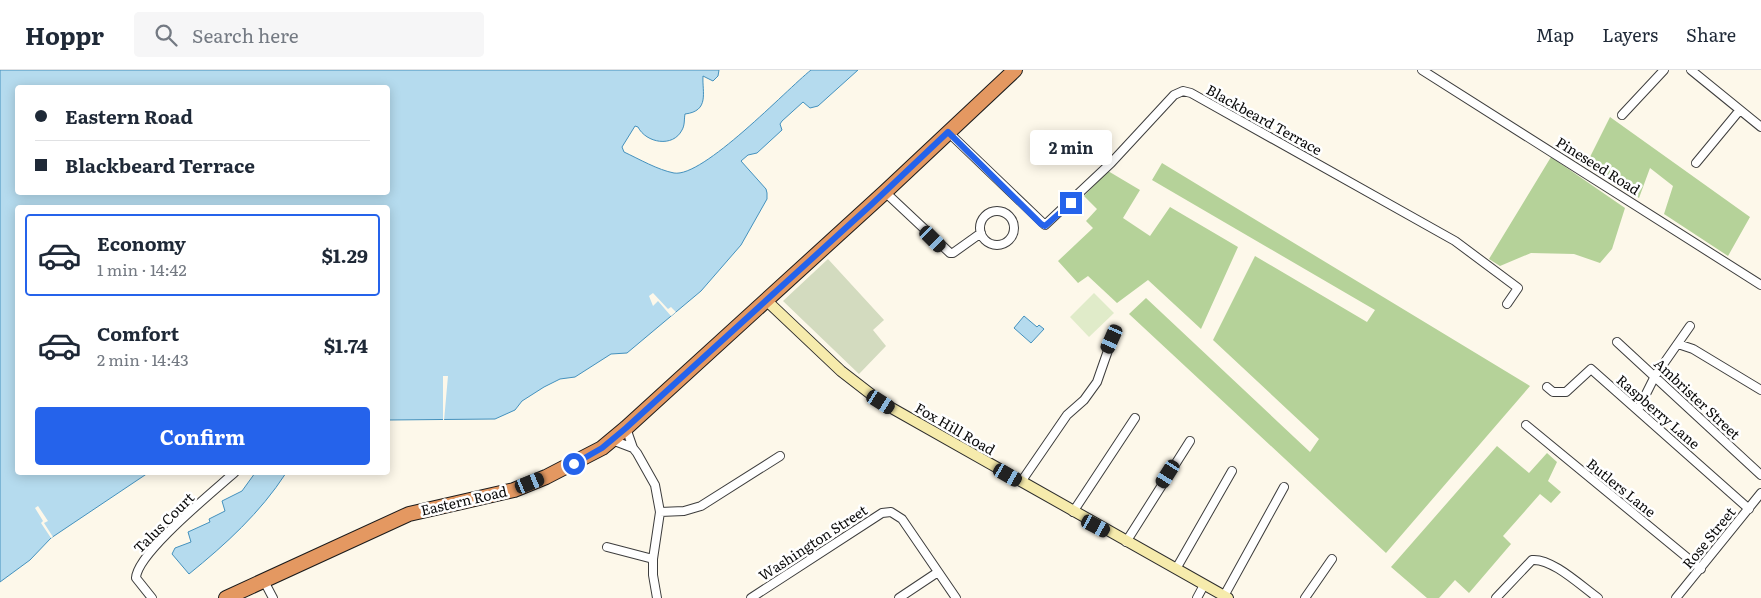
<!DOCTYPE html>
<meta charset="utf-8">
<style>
body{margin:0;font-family:Literata,serif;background:#f6f6f7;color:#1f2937;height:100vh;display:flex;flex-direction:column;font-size:19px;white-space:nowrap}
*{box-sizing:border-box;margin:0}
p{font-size:16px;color:#747a83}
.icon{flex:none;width:28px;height:28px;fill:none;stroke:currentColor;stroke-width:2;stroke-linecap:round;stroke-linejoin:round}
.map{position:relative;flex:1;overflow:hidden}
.drawer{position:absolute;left:15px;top:135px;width:375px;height:270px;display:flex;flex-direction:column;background:#fff;border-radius:5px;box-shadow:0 2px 12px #0003}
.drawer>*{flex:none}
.hud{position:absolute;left:15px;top:15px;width:375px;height:110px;border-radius:5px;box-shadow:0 2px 12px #0003;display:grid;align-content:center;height:110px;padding:0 20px;background:#fff}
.end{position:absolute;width:22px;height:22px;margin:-11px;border:6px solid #2563eb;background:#fff;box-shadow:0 0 0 2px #fff}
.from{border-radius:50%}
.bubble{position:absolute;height:35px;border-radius:5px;background:#fff;box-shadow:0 2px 12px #0003;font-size:16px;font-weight:700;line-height:35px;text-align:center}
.car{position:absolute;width:15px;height:30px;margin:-15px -8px;border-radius:6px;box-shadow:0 0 4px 1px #0007;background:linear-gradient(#222 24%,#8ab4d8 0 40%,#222 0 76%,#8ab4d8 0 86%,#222 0)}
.hud b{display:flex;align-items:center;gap:18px;height:48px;font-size:19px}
.hud b+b{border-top:1px solid #e0e1e3}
.hud i{width:12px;height:12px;background:#1f2937}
ul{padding:9px 0 0;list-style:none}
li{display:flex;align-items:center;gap:15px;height:82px;margin:0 10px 8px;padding:0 10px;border:2px solid transparent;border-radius:5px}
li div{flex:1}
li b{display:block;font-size:19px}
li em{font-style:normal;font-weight:700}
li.current{border-color:#2563eb}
li>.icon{width:45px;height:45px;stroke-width:1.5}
.action{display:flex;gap:10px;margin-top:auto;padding:10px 20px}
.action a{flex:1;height:58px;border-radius:5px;background:#2563eb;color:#fff;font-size:20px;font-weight:700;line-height:58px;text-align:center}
header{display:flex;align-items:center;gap:30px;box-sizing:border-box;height:70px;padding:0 25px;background:#fff;border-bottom:1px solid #e0e1e3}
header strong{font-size:24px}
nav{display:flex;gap:28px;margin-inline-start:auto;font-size:18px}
.search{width:350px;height:45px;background:#f6f6f7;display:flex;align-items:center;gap:12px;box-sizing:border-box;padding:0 18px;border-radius:5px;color:#747a83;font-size:19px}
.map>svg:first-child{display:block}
.forest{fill:#b5d299}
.cemetery{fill:#d3dbbf}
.pitch{fill:#e0ebc9}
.water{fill:#b5dbee;stroke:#4491bd;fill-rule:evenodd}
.pier{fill:#fdf8ea}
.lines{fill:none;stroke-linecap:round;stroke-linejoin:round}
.street-casing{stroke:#3d3d3d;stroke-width:10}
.secondary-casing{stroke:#2c2c2c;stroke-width:12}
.highway-casing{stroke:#1b1b1b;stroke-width:16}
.street{stroke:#fff;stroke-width:8}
.secondary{stroke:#f6ebac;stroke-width:10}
.highway{stroke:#e49861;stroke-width:14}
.route{stroke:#2563eb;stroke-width:6}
.labels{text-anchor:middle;stroke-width:5;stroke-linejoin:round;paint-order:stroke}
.street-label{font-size:14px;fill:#0a0a0a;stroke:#fff}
</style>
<header>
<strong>Hoppr</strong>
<div class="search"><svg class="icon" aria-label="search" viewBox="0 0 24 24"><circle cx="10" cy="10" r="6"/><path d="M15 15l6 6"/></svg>Search here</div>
<nav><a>Map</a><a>Layers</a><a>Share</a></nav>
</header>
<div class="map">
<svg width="1761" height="528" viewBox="0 0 1761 528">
<rect width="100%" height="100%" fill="#fdf8ea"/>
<path class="forest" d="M 1610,47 L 1750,147 L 1728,186 L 1664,144 L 1673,116 L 1650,98 L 1639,128 L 1588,91 Z
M 1551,87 L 1625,138 L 1612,179 L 1600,193 L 1574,184 L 1531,183 L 1500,196 L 1489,189 Z
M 1162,93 L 1530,316 L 1386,483 L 1129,244 L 1146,228 L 1310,382 L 1319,369 L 1213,270 L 1255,186 L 1367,252 L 1375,240 L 1152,110 Z
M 1108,101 L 1140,120 L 1123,148 L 1150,166 L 1170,137 L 1238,177 L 1201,259 L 1148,210 L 1117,233 L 1088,206 L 1078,213 L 1058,191 L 1093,158 L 1086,151 L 1097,139 L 1084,126 Z
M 1497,376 L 1529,403 L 1547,383 L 1557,392 L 1548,411 L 1561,422 L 1551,433 L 1540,424 L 1503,466 L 1511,474 L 1469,523 L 1455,510 L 1439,528 L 1427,528 L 1391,497 Z"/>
<path class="cemetery" d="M 828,189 L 884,250 L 873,260 L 886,276 L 859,304 L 783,231 Z"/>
<path class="pitch" d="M 1094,223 L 1114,243 L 1089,267 L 1070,247 Z"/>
<path class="water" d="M 0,0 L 719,0 L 718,6 L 713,11 L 703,6 C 702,22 710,41 685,44 C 684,49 685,55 682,60 C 673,78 646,73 638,57 L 635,56 L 622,77 L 624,82 C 639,89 658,100 674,103 C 703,108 786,20 811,0 L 858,0 L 818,36 L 810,38 L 803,32 L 782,51 L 780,54 L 782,60 L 757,83 L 748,85 L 741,91 L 766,119 L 767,123 L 767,129 L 741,175 L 701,221 L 627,283 L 611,284 L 575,307 L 560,309 L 544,317 L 522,331 L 515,340 L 495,349 L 388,350 L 388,138 L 18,138 L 18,402 L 148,403 L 51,468 L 30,490 L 0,512 ZM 18,18 L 388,18 L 388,122 L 18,122 Z
M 1024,246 L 1037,257 L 1039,255 L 1044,259 L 1031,273 L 1014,258 Z
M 255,403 L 286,403 C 260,443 226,474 189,504 L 172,484 L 175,478 L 191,472 L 188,462 L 210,452 L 209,449 L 225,441 L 222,431 L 242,421 Z"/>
<path class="pier" d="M 653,223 L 668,239 L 671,237 L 676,242 L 671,246 L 658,231 L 653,236 L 649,226 Z
M 443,306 L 448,306 L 444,351 L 443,351 Z
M 38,436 L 48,451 L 44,453 L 53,467 L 51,468 L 41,453 L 43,451 L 35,438 Z"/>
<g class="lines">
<defs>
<path id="street" d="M 1422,0 L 1761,215
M 1691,0 L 1761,57
M 1622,45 L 1664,0
M 948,62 L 1045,155 L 1111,93 L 1174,25 L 1183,21 L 1191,23 L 1455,171 L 1518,218 L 1507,234
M 1696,93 L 1739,41
M 885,122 L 950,183 L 953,183 L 981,163
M980 158a17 17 0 1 1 34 0a17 17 0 1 1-34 0Z
M 1617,272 L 1761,405
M 1678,274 L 1693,279 L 1761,320
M 1547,317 L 1553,322 L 1566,322 L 1591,299 L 1749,439
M 1638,340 L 1655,306 L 1690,256
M 1526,355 L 1701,499
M 626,358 L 633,378
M 612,370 L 633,378 L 637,383 L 655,415 L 660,442 L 653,489 L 653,505 L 657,528
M 1021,412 L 1067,345 L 1084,330 L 1097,312 L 1112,269
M 660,442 L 684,441 L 701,436 L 780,386
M 1073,442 L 1135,348
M 1126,472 L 1190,371
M 607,477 L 653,489
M 1176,499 L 1232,401
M 264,511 L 273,528
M 1224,526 L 1284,417
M 152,528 L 136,508 C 137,483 214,421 235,402
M 751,528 L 882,443 L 891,442 L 902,449 L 956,528
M 899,528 L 938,502
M 1197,528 L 1204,515
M 1305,528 L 1332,489
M 1496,528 L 1532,490 C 1552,488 1581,516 1598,528
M 1676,528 L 1761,423"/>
<path id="secondary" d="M 766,230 L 841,301 L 881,332 L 1228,528"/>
<path id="highway" d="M 226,528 L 409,444 L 514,420 L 546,407 L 602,378 L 626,358 L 885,122 L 1015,0"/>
</defs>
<use href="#street" class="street-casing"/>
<use href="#secondary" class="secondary-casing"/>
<use href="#highway" class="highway-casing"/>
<use href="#street" class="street"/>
<use href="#secondary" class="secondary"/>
<use href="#highway" class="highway"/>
</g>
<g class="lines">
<path class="route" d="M 574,394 L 602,378 L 626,358 L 872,134 L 948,62 L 1041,154 L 1045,156 L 1071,133"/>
</g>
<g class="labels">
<g class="street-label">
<text transform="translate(1264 50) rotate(29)" y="5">Blackbeard Terrace</text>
<text transform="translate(1598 96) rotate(32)" y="5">Pineseed Road</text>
<text transform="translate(1697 329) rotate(43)" y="5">Ambrister Street</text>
<text transform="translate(1658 342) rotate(41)" y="5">Raspberry Lane</text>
<text transform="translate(955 359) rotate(30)" y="5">Fox Hill Road</text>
<text transform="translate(1621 418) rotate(39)" y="5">Butlers Lane</text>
<text transform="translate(464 431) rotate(-13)" y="5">Eastern Road</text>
<text transform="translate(164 453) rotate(-45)" y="5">Talus Court</text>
<text transform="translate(1709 468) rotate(-51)" y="5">Rose Street</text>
<text transform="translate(813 473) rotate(-33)" y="5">Washington Street</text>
</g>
</g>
</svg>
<i class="end from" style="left:574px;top:394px"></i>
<i class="end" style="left:1071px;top:133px"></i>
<div class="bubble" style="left:1030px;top:60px;width:82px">2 min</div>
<i class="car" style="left:933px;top:169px;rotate:135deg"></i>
<i class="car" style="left:1112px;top:269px;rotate:204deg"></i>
<i class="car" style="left:881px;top:332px;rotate:122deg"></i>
<i class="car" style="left:1168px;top:404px;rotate:212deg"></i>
<i class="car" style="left:1008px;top:405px;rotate:120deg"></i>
<i class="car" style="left:530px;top:413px;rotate:68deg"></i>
<i class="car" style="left:1096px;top:456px;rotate:118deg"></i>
<div class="hud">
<b><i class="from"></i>Eastern Road</b>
<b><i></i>Blackbeard Terrace</b>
</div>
<section class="drawer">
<ul>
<li class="current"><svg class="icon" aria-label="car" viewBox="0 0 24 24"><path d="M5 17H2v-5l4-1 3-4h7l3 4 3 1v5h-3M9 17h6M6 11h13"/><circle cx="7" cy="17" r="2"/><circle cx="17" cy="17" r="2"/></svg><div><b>Economy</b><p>1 min · 14:42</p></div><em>$1.29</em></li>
<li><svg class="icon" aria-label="car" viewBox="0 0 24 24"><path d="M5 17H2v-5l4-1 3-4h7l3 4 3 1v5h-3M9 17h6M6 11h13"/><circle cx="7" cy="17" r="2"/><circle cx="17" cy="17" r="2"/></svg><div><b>Comfort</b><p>2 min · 14:43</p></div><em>$1.74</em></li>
</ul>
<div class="action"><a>Confirm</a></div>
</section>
</div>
